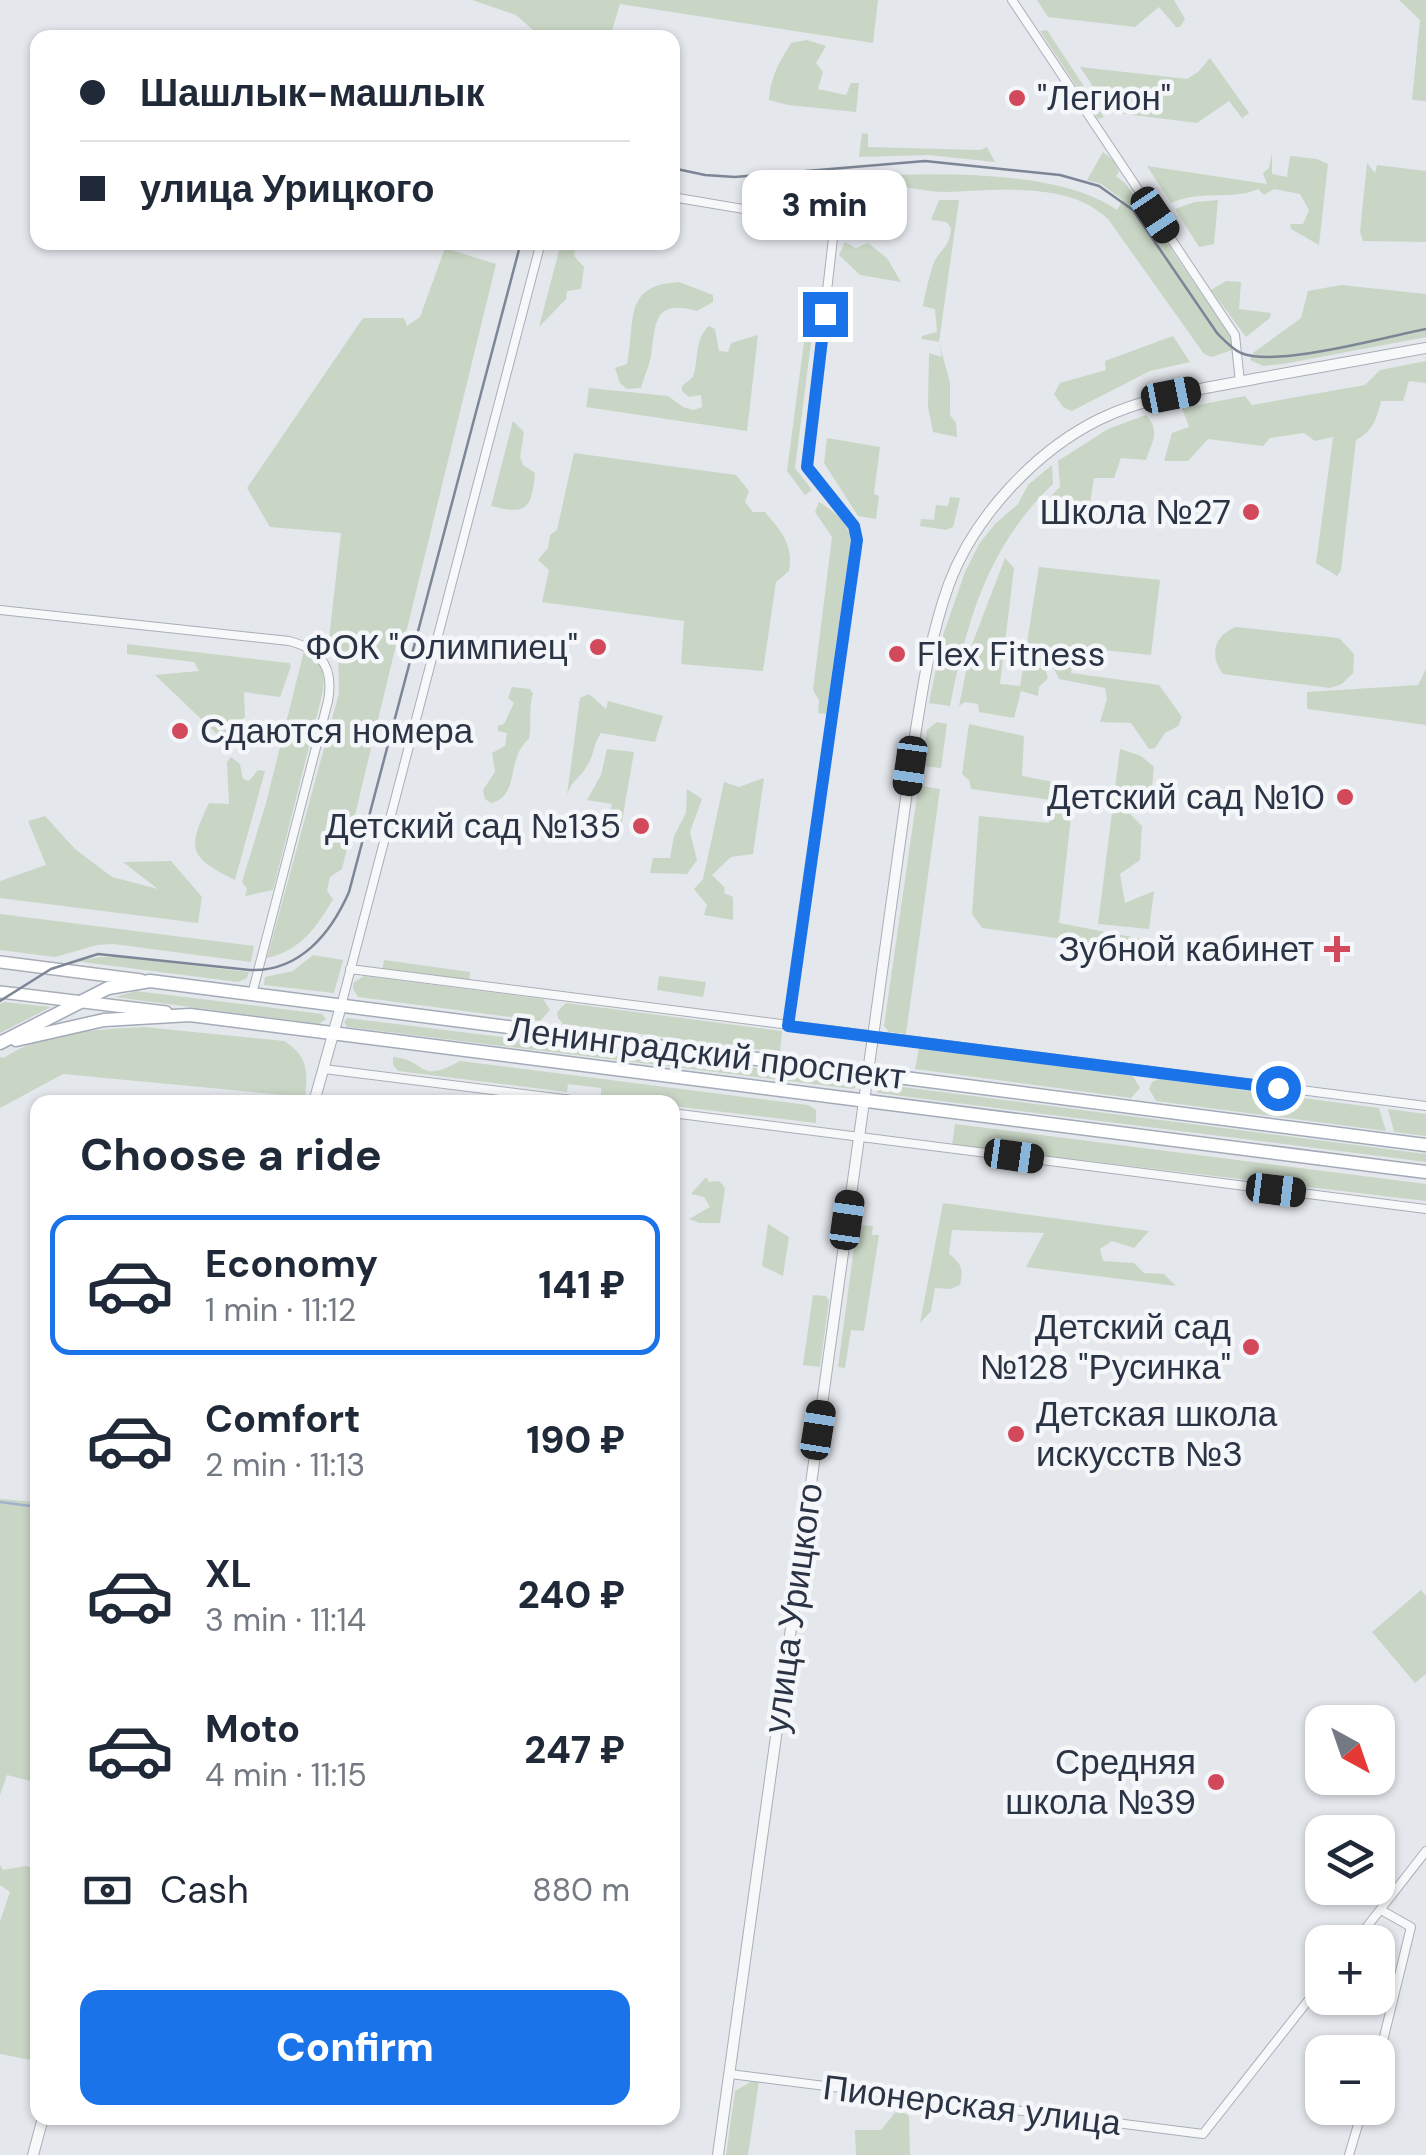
<!DOCTYPE html>
<meta charset="utf-8">
<style>
body{margin:0;font-family:"DM Sans",sans-serif;background:#f6f6f7;color:#1f2937;height:100vh;display:flex;flex-direction:column;font-size:38px;white-space:nowrap}
*{box-sizing:border-box;margin:0}
p{font-size:32px;color:#747a83}
.icon{flex:none;width:55px;height:55px;fill:none;stroke:currentColor;stroke-width:2;stroke-linecap:round;stroke-linejoin:round}
.map{position:relative;flex:1;overflow:hidden}
.side{position:absolute;left:30px;top:1095px;width:650px;height:1030px;display:flex;flex-direction:column;background:#fff;border-radius:20px;box-shadow:0 2px 8px #0004}
.side>*{flex:none}
.banner{position:absolute;left:30px;top:30px;width:650px;height:220px;border-radius:20px;box-shadow:0 2px 8px #0004;display:grid;align-content:center;height:220px;padding:0 50px;background:#fff}
.needle{width:65px;rotate:140deg}
.buttons{position:absolute;left:1305px;top:1705px;display:grid;gap:20px}
.buttons a{display:grid;place-items:center;width:90px;height:90px;border-radius:20px;background:#fff;box-shadow:0 2px 8px #0004;font-size:50px}
.end{position:absolute;width:45px;height:45px;margin:-22px;border:12px solid #1a73e8;background:#fff;box-shadow:0 0 0 5px #fff}
.from{border-radius:50%}
.bubble{position:absolute;height:70px;border-radius:20px;background:#fff;box-shadow:0 2px 8px #0004;font-size:32px;font-weight:800;line-height:70px;text-align:center}
.car{position:absolute;width:30px;height:60px;margin:-30px -15px;border-radius:12px;box-shadow:0 0 8px 2px #0007;background:linear-gradient(#222 24%,#8ab4d8 0 40%,#222 0 76%,#8ab4d8 0 86%,#222 0)}
.banner b{display:flex;align-items:center;gap:35px;height:95px;font-size:38px}
.banner b+b{border-top:2px solid #e0e1e3}
.banner i{width:25px;height:25px;background:#1f2937}
ul{padding:0;list-style:none}
li{display:flex;align-items:center;gap:30px;height:140px;margin:0 20px 15px;padding:0 30px;border:5px solid transparent;border-radius:20px}
li div{flex:1}
li b{display:block;font-size:38px}
li em{font-style:normal;font-weight:800}
li.on{border-color:#1a73e8}
li>.icon{width:90px;height:90px;stroke-width:1.5}
h2{padding:0 50px;font-size:45px;line-height:120px}
.pay{display:flex;align-items:center;gap:25px;height:110px;padding:0 50px;font-size:38px}
.pay p{margin-inline-start:auto}
.action{display:flex;gap:20px;margin-top:auto;padding:20px 50px}
.action a{flex:1;height:115px;border-radius:20px;background:#1a73e8;color:#fff;font-size:40px;font-weight:800;line-height:115px;text-align:center}
.map>svg:first-child{display:block}
.green{fill:#c9d6c5}
.lines{fill:none;stroke-linecap:round;stroke-linejoin:round}
.stream{stroke:#9fb4cc;stroke-width:2.5}
.minor-casing{stroke:#a9aeb7;stroke-width:10}
.tertiary-casing{stroke:#a9aeb7;stroke-width:12}
.secondary-casing{stroke:#a9aeb7;stroke-width:14}
.primary-casing{stroke:#a3abb8;stroke-width:15}
.minor{stroke:#f7f8fa;stroke-width:8}
.tertiary{stroke:#f7f8fa;stroke-width:10}
.secondary{stroke:#fff;stroke-width:11}
.primary{stroke:#fff;stroke-width:12}
.tram{stroke:#7d8696;stroke-width:2.5}
.route{stroke:#1a73e8;stroke-width:12}
.poi-dot{fill:#d1495b;stroke:#f4f6f9;stroke-width:4}
.labels{text-anchor:middle;stroke-width:9;stroke-linejoin:round;paint-order:stroke}
.poi-label{font-size:35px;fill:#2b3445;stroke:#f4f6f9;text-anchor:end}
.street-label{font-size:35px;fill:#2b3445;stroke:#f4f6f9}
</style>
<div class="map">
<svg width="1426" height="2155" viewBox="0 0 1426 2155">
<rect width="100%" height="100%" fill="#e4e7ec"/>
<path class="green" d="M 472,0 L 878,0 L 873,43 L 620,4 L 610,37 L 541,37 L 516,15 Z
M 1037,0 L 1174,0 L 1185,19 L 1180,27 L 1176,27 L 1159,7 L 1135,27 L 1048,17 Z
M 1399,0 L 1426,0 L 1426,101 L 1412,100 L 1420,20 Z
M 1047,30 L 1104,117 L 1098,119 L 1040,31 Z
M 807,40 L 826,46 L 816,63 L 823,72 L 818,89 L 846,95 L 851,83 L 859,83 L 856,112 L 788,105 L 769,100 C 771,75 779,63 791,43 Z
M 1210,58 L 1249,113 L 1242,118 L 1229,101 L 1197,123 L 1110,112 L 1080,67 L 1187,79 L 1198,72 Z
M 862,133 L 868,134 L 868,147 L 980,150 L 987,147 L 995,162 L 928,155 L 859,157 Z
M 1103,152 L 1114,161 L 1119,172 L 1116,176 L 1126,184 L 1232,338 L 1232,350 L 1212,357 L 1204,354 L 1108,219 C 1068,180 996,191 944,192 C 923,192 895,182 875,189 C 865,192 860,202 851,208 L 845,208 L 858,177 C 929,172 1058,169 1117,210 L 1123,200 L 1101,184 L 1087,180 Z
M 1272,153 L 1272,174 L 1287,177 L 1290,156 L 1317,159 L 1328,164 L 1319,245 L 1291,229 L 1290,224 L 1303,224 L 1309,210 L 1300,194 L 1274,189 L 1264,195 L 1258,189 C 1231,201 1204,189 1171,203 L 1147,166 L 1267,184 L 1263,173 L 1269,168 Z
M 1367,163 L 1375,173 L 1377,165 L 1426,171 L 1426,242 L 1363,241 L 1360,232 Z
M 939,200 L 959,200 L 939,342 L 950,383 L 950,415 L 956,423 L 957,437 L 933,432 L 928,407 L 929,353 L 942,357 L 939,342 L 922,339 L 922,336 L 937,332 L 935,309 L 923,306 C 925,292 929,278 933,265 C 939,249 949,250 951,229 L 947,222 L 931,220 Z
M 1218,200 L 1214,244 L 1199,247 L 1175,209 L 1195,202 Z
M 845,242 L 856,248 L 868,243 L 887,258 L 901,282 L 860,275 L 839,255 Z
M 561,243 L 576,243 L 574,256 L 584,267 L 581,289 L 567,291 L 566,299 L 539,327 Z
M 445,248 L 496,264 L 404,641 L 398,641 L 395,649 L 342,869 L 330,877 L 327,891 L 333,899 C 317,927 300,951 267,958 L 339,693 L 338,644 L 342,640 L 329,639 L 341,533 L 270,527 L 247,488 L 363,318 L 404,318 L 407,326 L 420,317 Z
M 1226,281 L 1241,282 L 1239,309 L 1271,313 L 1270,318 L 1246,337 L 1211,290 Z
M 679,282 L 713,295 L 713,302 L 697,311 C 654,299 656,321 651,356 C 649,367 644,377 641,388 L 627,389 L 620,383 L 615,368 L 627,364 C 636,321 622,285 679,282 Z
M 1341,285 L 1426,294 L 1426,337 L 1283,364 L 1263,366 L 1250,360 L 1253,353 L 1301,318 L 1308,291 Z
M 709,326 L 715,329 L 719,351 L 728,352 L 731,343 L 758,335 L 747,431 L 586,407 L 589,388 L 668,396 L 683,407 L 694,410 L 702,407 L 701,395 L 689,397 L 682,391 L 682,386 L 693,377 C 699,360 694,339 709,326 Z
M 805,334 L 812,335 L 795,468 L 812,490 L 805,495 L 787,471 Z
M 1173,336 L 1190,362 L 1150,371 L 1072,411 L 1063,407 L 1054,394 L 1060,383 L 1106,370 L 1105,361 Z
M 1426,361 L 1426,383 L 1409,381 L 1403,401 L 1381,401 C 1377,418 1373,431 1356,440 L 1341,570 L 1337,576 L 1316,563 L 1333,437 L 1315,441 L 1304,433 L 1270,438 L 1263,446 L 1208,439 L 1188,461 L 1164,461 L 1172,433 L 1189,427 L 1182,408 L 1245,396 L 1252,405 L 1365,385 L 1380,370 Z
M 1146,415 C 1161,431 1152,442 1146,460 L 1121,458 L 1114,478 L 1094,478 L 1089,510 L 1066,515 L 1040,507 L 1060,487 L 1058,461 L 1108,429 Z
M 513,421 L 524,432 L 520,457 L 523,465 L 535,473 C 532,510 525,515 491,506 Z
M 827,438 L 880,447 L 874,494 L 879,496 L 876,519 L 858,516 L 824,463 Z
M 574,453 L 736,475 L 749,491 L 745,502 L 753,512 L 765,512 C 781,531 794,545 789,571 L 776,582 L 763,671 L 681,664 L 684,621 L 542,602 L 549,570 L 538,560 L 548,548 L 550,535 L 557,530 Z
M 1052,465 L 1053,484 C 988,546 967,620 950,706 L 929,703 L 942,638 L 965,572 L 979,544 L 995,524 L 1018,504 L 1028,485 Z
M 950,497 L 960,498 L 953,527 L 946,530 L 920,526 L 921,519 L 934,520 L 936,505 L 948,506 Z
M 819,502 C 835,512 848,522 851,540 L 826,714 L 818,713 L 819,700 L 813,690 L 832,537 L 815,512 Z
M 1005,558 L 1014,568 L 1000,684 L 1020,686 L 1039,567 L 1160,580 L 1151,655 L 1075,647 L 1071,673 L 1159,685 L 1182,717 L 1178,726 L 1165,733 L 1155,748 L 1149,749 L 1131,723 L 1100,722 L 1107,699 L 1105,688 L 1059,679 L 1054,669 L 1045,669 L 1048,678 L 1039,687 L 1038,696 L 1021,691 L 1014,718 L 979,712 L 978,704 L 965,702 L 959,706 L 971,647 Z
M 1236,627 L 1339,638 L 1354,654 L 1353,673 L 1342,684 L 1330,688 L 1223,674 C 1209,656 1214,635 1236,627 Z
M 127,644 L 289,663 L 291,666 L 280,697 L 244,692 L 245,717 L 221,738 L 155,675 L 199,671 L 194,662 L 127,654 Z
M 304,651 C 322,659 325,673 323,691 L 273,890 L 245,896 L 247,889 L 242,882 L 266,803 Z
M 1426,669 L 1426,725 L 1307,709 L 1307,692 L 1418,685 Z
M 512,687 L 530,689 L 533,694 C 528,708 532,724 529,739 C 505,758 521,796 491,803 L 485,799 L 483,790 L 495,772 L 492,753 L 505,746 L 507,733 L 498,731 L 498,726 L 504,724 L 514,703 L 508,698 Z
M 589,694 L 606,709 L 608,701 L 663,716 L 655,742 L 601,733 C 593,744 594,756 587,766 C 580,778 571,781 567,795 L 580,698 Z
M 937,722 L 947,724 L 941,768 L 922,766 L 927,730 Z
M 969,724 L 1024,736 L 1022,776 L 1059,783 L 1071,817 L 1059,923 L 1147,940 L 1145,950 L 982,928 L 972,914 L 979,816 L 1049,823 L 1052,800 L 971,789 L 969,780 L 962,774 Z
M 607,749 L 634,752 L 619,838 L 599,837 L 603,820 L 609,819 L 612,804 L 587,800 L 601,775 Z
M 1120,749 L 1141,756 L 1154,767 L 1150,806 L 1127,811 L 1142,826 L 1140,860 L 1120,874 L 1125,903 L 1154,891 L 1149,929 L 1098,924 Z
M 231,757 L 240,764 L 243,779 L 249,781 L 258,770 L 265,771 L 235,880 C 188,857 187,849 209,803 L 229,804 L 227,762 Z
M 764,778 L 753,854 L 731,857 L 712,875 L 725,888 L 724,893 L 733,897 L 733,920 L 704,915 L 707,905 L 694,889 L 703,879 L 724,782 L 739,787 Z
M 922,786 L 940,789 L 906,1034 L 889,1032 L 884,1026 L 918,789 Z
M 687,789 L 702,799 L 690,832 L 697,860 L 687,874 L 650,873 L 653,858 L 670,858 L 674,836 L 686,813 Z
M 45,816 L 75,849 L 112,877 L 158,889 L 123,862 L 171,861 L 202,897 L 198,923 L 0,898 L 0,881 L 46,865 L 28,821 Z
M 0,914 L 254,946 L 251,962 L 113,944 L 97,945 L 55,957 L 0,950 Z
M 313,955 L 343,960 L 334,993 L 264,985 L 265,977 L 293,971 Z
M 101,957 L 119,957 L 249,972 L 247,978 L 238,982 L 75,961 Z
M 384,960 L 470,972 L 469,982 L 382,970 Z
M 364,976 L 543,999 L 550,1010 L 540,1021 L 358,997 L 353,989 L 353,983 Z
M 659,976 L 706,982 L 703,997 L 657,990 Z
M 136,991 L 322,1014 L 326,1019 L 319,1024 L 115,997 Z
M 4,1002 L 51,1007 L 0,1033 L 0,1004 Z
M 566,1003 L 782,1031 L 780,1052 L 563,1024 L 558,1018 L 557,1012 Z
M 347,1018 L 854,1080 L 858,1085 L 853,1089 L 347,1027 L 344,1022 Z
M 144,1027 L 284,1041 C 308,1056 308,1071 305,1097 L 63,1074 L 0,1108 L 0,1057 L 4,1058 C 45,1030 96,1030 144,1027 Z
M 919,1048 L 1133,1076 L 1140,1088 L 1131,1098 L 915,1069 Z
M 393,1057 C 428,1060 417,1085 460,1061 L 808,1105 L 816,1110 L 816,1123 L 673,1106 L 672,1102 L 601,1097 L 601,1088 L 568,1084 L 567,1092 L 398,1071 L 393,1065 Z
M 1159,1079 L 1379,1108 L 1386,1131 L 1156,1101 L 1149,1089 L 1152,1082 Z
M 879,1084 L 1426,1154 L 1426,1162 L 878,1093 L 874,1088 Z
M 1388,1109 L 1426,1114 L 1426,1136 L 1394,1132 Z
M 955,1124 L 1426,1184 L 1426,1201 L 952,1145 Z
M 706,1177 L 709,1182 L 719,1181 L 725,1188 L 720,1223 L 700,1223 L 689,1219 L 710,1207 L 704,1197 L 691,1194 Z
M 943,1203 L 1149,1231 L 1134,1248 L 1112,1241 L 1100,1249 L 1103,1261 L 1134,1263 L 1144,1273 L 1164,1274 L 1176,1286 L 1026,1267 L 1044,1233 L 952,1230 L 949,1254 C 961,1263 964,1269 960,1285 L 951,1289 L 935,1288 L 931,1311 L 920,1323 Z
M 768,1224 L 789,1237 L 783,1276 L 762,1266 Z
M 857,1225 L 873,1226 L 872,1235 L 879,1235 L 864,1331 L 851,1330 L 845,1368 L 838,1367 Z
M 813,1295 L 826,1296 L 829,1301 L 820,1367 L 803,1365 Z
M 0,1499 L 37,1502 L 38,1783 L 7,1775 L 0,1795 Z
M 1421,1590 L 1426,1596 L 1426,1674 L 1415,1683 L 1372,1632 Z
M 0,1865 L 3,1870 L 26,1866 L 37,1869 L 37,2061 L 0,2054 L 0,1921 L 10,1892 L 0,1885 Z
M 754,2080 L 759,2081 L 748,2155 L 726,2155 L 735,2091 Z
M 898,2109 L 909,2116 L 910,2155 L 856,2155 L 855,2130 L 881,2130 Z"/>
<g class="lines">
<path class="stream" d="M 0,1502 L 38,1507"/>
<defs>
<path id="minor" d="M 1012,0 L 1235,335 L 1240,382
M 672,197 L 820,222 L 831,230 L 833,238 L 807,467 L 854,526 L 857,540 L 788,1025
M 0,610 L 289,641 C 322,649 334,669 328,701 L 252,994
M 350,969 L 1426,1106
M 341,1006 L 541,242
M 324,1069 L 588,1102
M 672,1113 L 1426,1209
M 1355,1942 L 1426,1851
M 1378,2061 L 1411,1927 L 1381,1910
M 730,2074 L 1203,2134 L 1322,1983
M 1349,2155 L 1363,2108"/>
<path id="tertiary" d="M 314,1102 L 341,1006
M 33,2155 L 43,2118
M 718,2155 L 912,755 C 921,698 929,639 949,584 C 974,517 1035,451 1100,419 C 1148,396 1202,389 1254,379 C 1311,369 1369,358 1426,348"/>
<path id="secondary" d="M 0,962 L 141,980
M 0,992 L 166,1012"/>
<path id="primary" d="M 16,1040 L 104,1020 L 190,1015 L 1426,1172
M 0,1043 L 108,988 L 150,981 L 1426,1145"/>
</defs>
<use href="#minor" class="minor-casing"/>
<use href="#tertiary" class="tertiary-casing"/>
<use href="#secondary" class="secondary-casing"/>
<use href="#primary" class="primary-casing"/>
<use href="#minor" class="minor"/>
<use href="#tertiary" class="tertiary"/>
<use href="#secondary" class="secondary"/>
<use href="#primary" class="primary"/>
<path class="tram" d="M 672,168 L 705,175 L 735,177 L 925,161 L 1060,175 L 1099,186 L 1133,210 L 1217,333 C 1224,340 1231,348 1241,353 C 1276,368 1385,337 1426,329
M 0,1001 L 51,969 L 98,954 L 250,970 C 300,972 331,933 349,892 L 521,242"/>
</g>
<g class="lines">
<path class="route" d="M 825,314 L 807,467 L 854,526 L 857,540 L 788,1026 L 1278,1088"/>
</g>
<g class="poi-dot">
<circle cx="1017" cy="98" r="10"/>
<circle cx="1251" cy="512" r="10"/>
<circle cx="598" cy="647" r="10"/>
<circle cx="897" cy="654" r="10"/>
<circle cx="180" cy="731" r="10"/>
<circle cx="1345" cy="797" r="10"/>
<circle cx="641" cy="826" r="10"/>
<path d="M1332 934h10v10h10v10h-10v10h-10v-10h-10v-10h10z"/>
<circle cx="1251" cy="1347" r="10"/>
<circle cx="1016" cy="1434" r="10"/>
<circle cx="1216" cy="1782" r="10"/>
</g>
<g class="labels">
<g class="poi-label">
<text x="1037" y="110" text-anchor="start">"Легион"</text>
<text x="1231" y="524">Школа №27</text>
<text x="578" y="659">ФОК "Олимпиец"</text>
<text x="917" y="666" text-anchor="start">Flex Fitness</text>
<text x="200" y="743" text-anchor="start">Сдаются номера</text>
<text x="1325" y="809">Детский сад №10</text>
<text x="621" y="838">Детский сад №135</text>
<text x="1314" y="961">Зубной кабинет</text>
<text x="1231" y="1339">Детский сад<tspan x="1231" dy="40">№128 "Русинка"</tspan></text>
<text x="1036" y="1426" text-anchor="start">Детская школа<tspan x="1036" dy="40">искусств №3</tspan></text>
<text x="1196" y="1774">Средняя<tspan x="1196" dy="40">школа №39</tspan></text>
</g>
<g class="street-label">
<text transform="translate(707 1053) rotate(7)" y="12">Ленинградский проспект</text>
<text transform="translate(793 1608) rotate(-82)" y="12">улица Урицкого</text>
<text transform="translate(972 2105) rotate(7)" y="12">Пионерская улица</text>
</g>
</g>
</svg>
<div class="buttons">
<a><svg class="needle" viewBox="-14 -14 28 28"><path d="M0-13l5 13h-10z" fill="#e53935"/><path d="M0 13l5-13h-10z" fill="#747a83"/></svg></a>
<a><svg class="icon" aria-label="layers" viewBox="0 0 24 24"><path d="M12 4l9 5-9 5-9-5zM3 14l9 5 9-5"/></svg></a>
<a>+</a>
<a>−</a>
</div>
<i class="end from" style="left:1278px;top:1088px"></i>
<i class="end" style="left:825px;top:314px"></i>
<div class="bubble" style="left:742px;top:170px;width:165px">3 min</div>
<i class="car" style="left:1155px;top:215px;rotate:146deg"></i>
<i class="car" style="left:1171px;top:395px;rotate:79deg"></i>
<i class="car" style="left:910px;top:766px;rotate:188deg"></i>
<i class="car" style="left:1014px;top:1156px;rotate:98deg"></i>
<i class="car" style="left:1276px;top:1190px;rotate:97deg"></i>
<i class="car" style="left:847px;top:1220px;rotate:8deg"></i>
<i class="car" style="left:818px;top:1430px;rotate:9deg"></i>
<div class="banner">
<b><i class="from"></i>Шашлык-машлык</b>
<b><i></i>улица Урицкого</b>
</div>
<section class="side">
<h2>Choose a ride</h2>
<ul>
<li class="on"><svg class="icon" aria-label="car" viewBox="0 0 24 24"><path d="M5 17H2v-5l4-1 3-4h7l3 4 3 1v5h-3M9 17h6M6 11h13"/><circle cx="7" cy="17" r="2"/><circle cx="17" cy="17" r="2"/></svg><div><b>Economy</b><p>1 min · 11:12</p></div><em>141 ₽</em></li>
<li><svg class="icon" aria-label="car" viewBox="0 0 24 24"><path d="M5 17H2v-5l4-1 3-4h7l3 4 3 1v5h-3M9 17h6M6 11h13"/><circle cx="7" cy="17" r="2"/><circle cx="17" cy="17" r="2"/></svg><div><b>Comfort</b><p>2 min · 11:13</p></div><em>190 ₽</em></li>
<li><svg class="icon" aria-label="car" viewBox="0 0 24 24"><path d="M5 17H2v-5l4-1 3-4h7l3 4 3 1v5h-3M9 17h6M6 11h13"/><circle cx="7" cy="17" r="2"/><circle cx="17" cy="17" r="2"/></svg><div><b>XL</b><p>3 min · 11:14</p></div><em>240 ₽</em></li>
<li><svg class="icon" aria-label="car" viewBox="0 0 24 24"><path d="M5 17H2v-5l4-1 3-4h7l3 4 3 1v5h-3M9 17h6M6 11h13"/><circle cx="7" cy="17" r="2"/><circle cx="17" cy="17" r="2"/></svg><div><b>Moto</b><p>4 min · 11:15</p></div><em>247 ₽</em></li>
</ul>
<div class="pay"><svg class="icon" aria-label="cash" viewBox="0 0 24 24"><path d="M3 7h18v10H3z"/><circle cx="12" cy="12" r="2"/></svg>Cash<p>880 m</p></div>
<div class="action"><a>Confirm</a></div>
</section>
</div>
